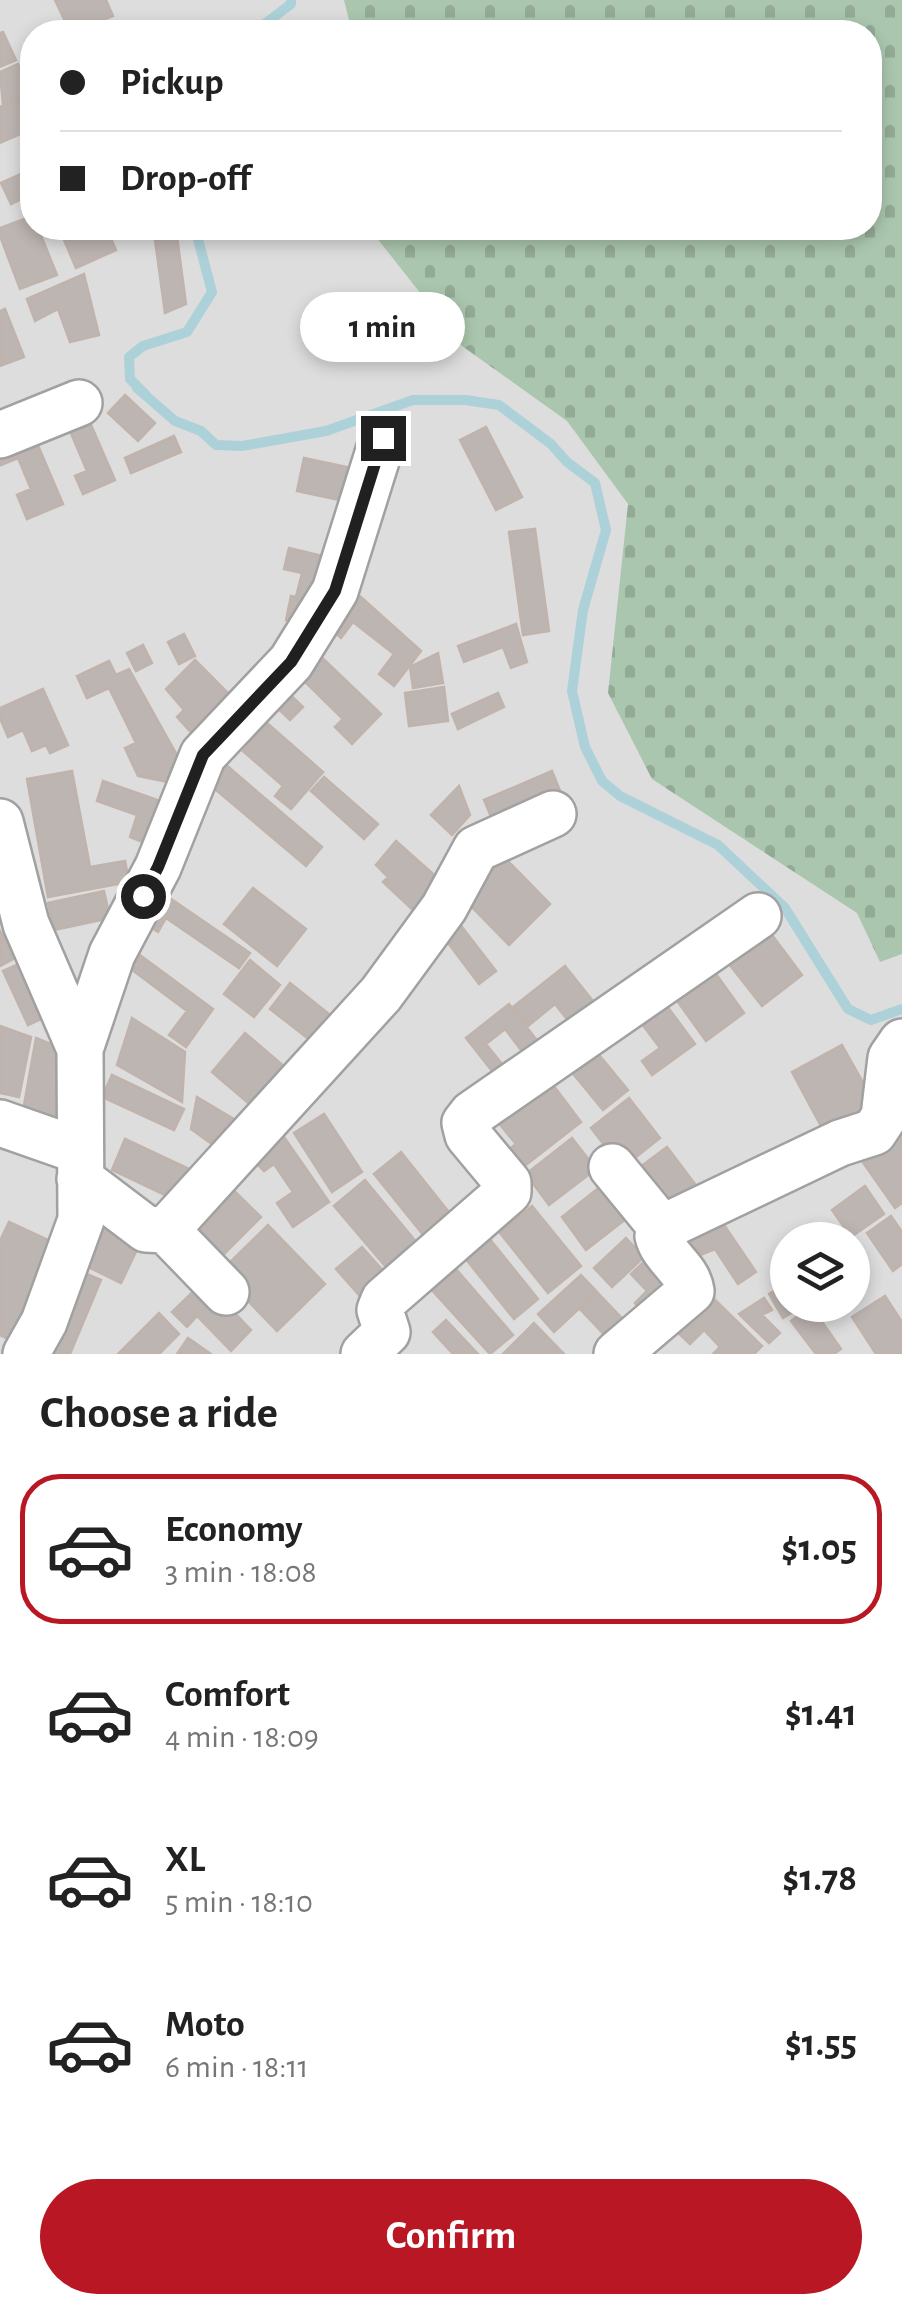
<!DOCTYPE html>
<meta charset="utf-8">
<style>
body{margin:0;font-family:"Alegreya Sans",sans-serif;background:#f2f2f2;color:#222;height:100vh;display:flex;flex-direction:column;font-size:38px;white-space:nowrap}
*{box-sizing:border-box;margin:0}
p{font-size:32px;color:#767676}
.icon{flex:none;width:55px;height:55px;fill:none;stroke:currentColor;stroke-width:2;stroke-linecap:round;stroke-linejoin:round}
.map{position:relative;height:1354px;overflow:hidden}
.details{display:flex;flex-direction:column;background:#fff;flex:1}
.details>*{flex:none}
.top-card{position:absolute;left:20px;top:20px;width:862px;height:220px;border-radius:40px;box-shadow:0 5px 15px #0003;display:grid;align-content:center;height:220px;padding:0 40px;background:#fff}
.fabs{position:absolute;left:770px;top:1222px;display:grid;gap:20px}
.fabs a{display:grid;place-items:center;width:100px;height:100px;border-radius:50%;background:#fff;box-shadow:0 5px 15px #0003;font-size:50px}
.end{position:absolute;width:45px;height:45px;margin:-22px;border:12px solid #202020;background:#fff;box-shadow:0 0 0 5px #fff}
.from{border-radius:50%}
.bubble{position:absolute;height:70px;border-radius:35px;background:#fff;box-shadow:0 5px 15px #0003;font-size:32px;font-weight:700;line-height:70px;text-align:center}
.top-card b{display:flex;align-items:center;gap:35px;height:95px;font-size:38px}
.top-card b+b{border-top:2px solid #e0e0e0}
.top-card i{width:25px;height:25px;background:#222}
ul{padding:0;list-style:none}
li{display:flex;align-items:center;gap:30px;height:150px;margin:0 20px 15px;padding:0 20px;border:5px solid transparent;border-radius:40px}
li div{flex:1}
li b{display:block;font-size:38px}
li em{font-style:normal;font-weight:700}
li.active{border-color:#b91723}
li>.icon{width:90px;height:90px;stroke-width:1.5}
h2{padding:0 40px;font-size:45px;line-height:120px}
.primary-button{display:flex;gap:20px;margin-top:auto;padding:20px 40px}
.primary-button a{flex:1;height:115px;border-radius:60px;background:#b91723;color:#fff;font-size:40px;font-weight:700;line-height:115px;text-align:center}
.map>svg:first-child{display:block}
.residential{fill:#dedddd;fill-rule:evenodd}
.cemetery{fill:url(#cemetery-stones)}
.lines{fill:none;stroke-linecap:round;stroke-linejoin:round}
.stream{stroke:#add1d8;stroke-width:10}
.building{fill:#bdb5b1;stroke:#c0b3ac;stroke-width:2.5}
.minor-casing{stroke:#a1a1a1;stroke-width:50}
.minor{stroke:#fff;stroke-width:45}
.route{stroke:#202020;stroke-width:12}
</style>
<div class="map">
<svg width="902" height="1354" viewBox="0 0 902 1354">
<defs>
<pattern id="cemetery-stones" width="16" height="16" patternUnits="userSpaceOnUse" patternTransform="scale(2.5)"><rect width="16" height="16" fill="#abc6ae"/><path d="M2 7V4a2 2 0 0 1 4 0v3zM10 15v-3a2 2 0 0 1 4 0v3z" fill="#93aa95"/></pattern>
</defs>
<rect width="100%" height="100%" fill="#efece8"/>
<path class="residential" d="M 0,0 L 902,0 L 902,1354 L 0,1354 ZM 32,32 L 870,32 L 870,228 L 32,228 ZM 788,1240 L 852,1240 L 852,1305 L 788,1305 Z"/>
<path class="cemetery" d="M 344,0 L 902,0 L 902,954 L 880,962 L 857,913 L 652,779 L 608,693 L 628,504 L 567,421 L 462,346 L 369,228 L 870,228 L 870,32 L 352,32 Z"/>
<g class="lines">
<path class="stream" d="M 254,32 L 291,4 L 291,0
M 195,228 L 212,292 L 187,332 L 143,346 L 129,357 L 130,379 L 146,395 L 137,388 L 175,421 L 201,431 L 216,445 L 242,446 L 326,431 L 413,400 L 465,400 L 499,405 L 551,444 L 567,462 L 595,483 L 606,530 L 583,610 L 572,691 L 585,747 L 602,781 L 620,796 L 718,845 L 785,908 L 848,1009 L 871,1020 L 902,1009"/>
</g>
<path class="building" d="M 55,0 L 106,0 L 113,16 L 70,32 Z
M 3,32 L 16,60 L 0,67 L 0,33 Z
M 18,64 L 30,92 L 3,105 L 0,72 Z
M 30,93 L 32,129 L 0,143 L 0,107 Z
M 32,169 L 32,194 L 11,204 L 1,183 Z
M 32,216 L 32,228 L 38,228 L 57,275 L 20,289 L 0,236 L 0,228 Z
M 59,228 L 106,228 L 116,250 L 76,268 Z
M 176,229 L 186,304 L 165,313 L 155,240 Z
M 84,274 L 99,335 L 70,342 L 58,309 L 35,321 L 27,299 Z
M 5,309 L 24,357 L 0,366 L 0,311 Z
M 125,395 L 155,423 L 138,441 L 108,413 Z
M 85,411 L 115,480 L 83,494 L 75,476 L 87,471 L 70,431 L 60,436 L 55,423 Z
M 486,427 L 522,497 L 496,510 L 460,440 Z
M 31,429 L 63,504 L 27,519 L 17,495 L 31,489 L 18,458 L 1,465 L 0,442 Z
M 174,436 L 181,452 L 131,473 L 125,458 Z
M 304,458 L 356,469 L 349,502 L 297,491 Z
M 535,529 L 549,631 L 523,635 L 509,532 Z
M 289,548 L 331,558 L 298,623 L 286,620 L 291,596 L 296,597 L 302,573 L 284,569 Z
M 353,590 L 421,651 L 394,686 L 379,674 L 394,654 L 353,622 L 341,638 L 328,627 Z
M 516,624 L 527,662 L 511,668 L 503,647 L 464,662 L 458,646 Z
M 184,634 L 195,656 L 179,664 L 168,642 Z
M 143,645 L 152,663 L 136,671 L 127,653 Z
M 316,652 L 381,714 L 352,744 L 335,727 L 343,719 L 296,673 Z
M 438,653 L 443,683 L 413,688 L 410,667 Z
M 195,660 L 233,698 L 200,742 L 177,717 L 184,710 L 166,689 Z
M 109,661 L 116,675 L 129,669 L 183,766 L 173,783 L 138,776 L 125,748 L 136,743 L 109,688 L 87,698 L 77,676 Z
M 444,687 L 448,721 L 409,726 L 405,693 Z
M 283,688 L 303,707 L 290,720 L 270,701 Z
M 43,689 L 68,745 L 50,753 L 46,745 L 32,751 L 23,730 L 8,737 L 0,718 L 0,708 Z
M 498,693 L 504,707 L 458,729 L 452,714 Z
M 267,723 L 323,772 L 291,809 L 275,796 L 283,786 L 243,751 Z
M 225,764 L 322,847 L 306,866 L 209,784 Z
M 72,771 L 90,867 L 125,861 L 129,882 L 48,897 L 27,779 Z
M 552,771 L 565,803 L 497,831 L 484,800 Z
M 324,777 L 378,824 L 364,839 L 311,791 Z
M 103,781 L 163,802 L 148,844 L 130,837 L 137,815 L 97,801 Z
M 459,786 L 470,815 L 452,835 L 431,815 Z
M 396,841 L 442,882 L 417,914 L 383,882 L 388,877 L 376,865 Z
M 505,858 L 550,904 L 509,945 L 464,899 Z
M 253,888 L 306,929 L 277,966 L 224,924 Z
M 104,891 L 110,918 L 54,930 L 48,903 Z
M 161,892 L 250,953 L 239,968 L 166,918 L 158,932 L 141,921 Z
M 455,918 L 496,971 L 479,984 L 439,931 Z
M 766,927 L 802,975 L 762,1006 L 729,964 L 756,944 Z
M 0,931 L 15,958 L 0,966 Z
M 133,950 L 213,1009 L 186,1047 L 169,1035 L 187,1011 L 123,963 Z
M 250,960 L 280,985 L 254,1017 L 224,994 Z
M 26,961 L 50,1015 L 28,1025 L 3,971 Z
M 565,966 L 605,1016 L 580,1036 L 555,1004 L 528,1026 L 513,1007 Z
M 711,967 L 744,1013 L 706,1041 L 673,995 Z
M 290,983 L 339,1022 L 319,1047 L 270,1009 Z
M 664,1002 L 695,1044 L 652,1075 L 642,1061 L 660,1048 L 639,1020 Z
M 509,1004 L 542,1047 L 528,1059 L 505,1029 L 486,1044 L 510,1074 L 500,1081 L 466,1038 Z
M 132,1018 L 185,1052 L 182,1102 L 117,1065 Z
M 0,1026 L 31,1037 L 19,1097 L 0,1093 Z
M 245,1033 L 294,1075 L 261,1114 L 212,1072 Z
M 36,1038 L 70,1052 L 57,1118 L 23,1111 Z
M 842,1045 L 880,1113 L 829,1141 L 792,1072 Z
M 595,1050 L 628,1090 L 603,1110 L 570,1070 Z
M 112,1075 L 184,1109 L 174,1130 L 102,1097 Z
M 550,1081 L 581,1122 L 522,1168 L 508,1150 L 516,1144 L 497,1121 Z
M 197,1097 L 244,1125 L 223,1152 L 191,1129 Z
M 629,1098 L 660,1138 L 622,1168 L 591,1128 Z
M 324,1114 L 362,1172 L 332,1192 L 294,1133 Z
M 275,1124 L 329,1202 L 293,1227 L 277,1203 L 293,1192 L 274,1164 L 264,1171 L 247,1153 Z
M 902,1133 L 902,1203 L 895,1208 L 862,1161 Z
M 572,1138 L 596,1169 L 549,1205 L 526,1174 Z
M 125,1139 L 198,1173 L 184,1204 L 112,1170 Z
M 667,1147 L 698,1188 L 667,1212 L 636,1170 Z
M 401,1152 L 460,1226 L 433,1247 L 374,1174 Z
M 222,1179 L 261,1217 L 223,1255 L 184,1217 Z
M 365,1180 L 427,1255 L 397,1280 L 334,1206 Z
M 606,1182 L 631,1215 L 586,1250 L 562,1217 Z
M 865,1186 L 884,1214 L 851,1237 L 832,1210 Z
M 532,1206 L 581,1266 L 548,1293 L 500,1233 Z
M 102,1214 L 144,1235 L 121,1283 L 78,1262 Z
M 891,1216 L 902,1232 L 902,1264 L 893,1271 L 867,1233 Z
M 9,1222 L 57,1244 L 13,1341 L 0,1335 L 0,1241 Z
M 722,1222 L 756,1272 L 738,1284 L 715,1249 L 698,1256 L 687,1241 Z
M 268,1225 L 325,1284 L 277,1331 L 220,1272 Z
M 489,1238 L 538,1299 L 514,1319 L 465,1258 Z
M 626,1238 L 644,1257 L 612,1287 L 594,1268 Z
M 362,1247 L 393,1282 L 367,1304 L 336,1269 Z
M 648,1258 L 678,1291 L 648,1318 L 635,1303 L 647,1291 L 631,1274 Z
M 455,1268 L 513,1335 L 490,1354 L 431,1289 Z
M 80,1271 L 101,1280 L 70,1354 L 54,1354 L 46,1351 Z
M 581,1275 L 597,1292 L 554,1332 L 538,1314 Z
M 204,1281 L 251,1330 L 231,1351 L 197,1316 L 187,1327 L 172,1312 Z
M 788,1283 L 788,1305 L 804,1305 L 783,1318 L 769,1294 Z
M 598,1293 L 633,1330 L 615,1346 L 580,1309 Z
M 708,1293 L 762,1346 L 754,1354 L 713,1354 L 720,1347 L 704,1330 L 690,1344 L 673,1328 Z
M 885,1296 L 902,1322 L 902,1354 L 876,1354 L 852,1317 Z
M 764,1298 L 772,1310 L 762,1315 L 780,1333 L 769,1343 L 739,1314 Z
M 811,1306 L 841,1349 L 834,1354 L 816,1354 L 791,1321 Z
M 159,1313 L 179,1334 L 159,1354 L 118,1354 Z
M 446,1320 L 478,1354 L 453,1354 L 433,1332 Z
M 534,1323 L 564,1354 L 503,1354 Z
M 188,1338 L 211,1354 L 177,1354 Z"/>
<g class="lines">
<defs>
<path id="minor" d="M 0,435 L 79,403
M 0,822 L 26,924 L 80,1049
M 0,1123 L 80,1151
M 612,1167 L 662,1228
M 80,1179 L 146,1229 L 166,1230 L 226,1292
M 166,1230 L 381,994 L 444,908 L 476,849 L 553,814
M 26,1354 L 44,1322 L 81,1220 L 80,1049 L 112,954 L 158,867 L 203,755 L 291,662 L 335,591 L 383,438
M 364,1354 L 387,1332 L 380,1310 L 384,1300 L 508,1192 L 508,1183 L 468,1135 L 465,1123 L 472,1114 L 758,916
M 617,1354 L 691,1291 C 688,1269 664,1258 658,1236 L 662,1228 L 840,1143 L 874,1132 L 884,1117 L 891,1058 L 902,1042"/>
</defs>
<use href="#minor" class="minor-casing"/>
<use href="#minor" class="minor"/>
</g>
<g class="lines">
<path class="route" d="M 143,896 L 158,867 L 203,755 L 291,662 L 335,591 L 383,438"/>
</g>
</svg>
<div class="fabs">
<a><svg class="icon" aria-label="layers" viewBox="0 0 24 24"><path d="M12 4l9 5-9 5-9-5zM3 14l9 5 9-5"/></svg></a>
</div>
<i class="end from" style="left:143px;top:896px"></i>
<i class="end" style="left:383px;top:438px"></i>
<div class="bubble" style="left:300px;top:292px;width:165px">1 min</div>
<div class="top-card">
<b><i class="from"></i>Pickup</b>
<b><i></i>Drop-off</b>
</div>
</div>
<section class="details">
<h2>Choose a ride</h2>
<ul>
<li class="active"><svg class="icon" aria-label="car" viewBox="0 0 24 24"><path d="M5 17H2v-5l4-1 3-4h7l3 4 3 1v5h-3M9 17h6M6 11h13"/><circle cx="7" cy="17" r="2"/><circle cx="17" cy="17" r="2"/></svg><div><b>Economy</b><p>3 min · 18:08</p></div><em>$1.05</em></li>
<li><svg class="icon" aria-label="car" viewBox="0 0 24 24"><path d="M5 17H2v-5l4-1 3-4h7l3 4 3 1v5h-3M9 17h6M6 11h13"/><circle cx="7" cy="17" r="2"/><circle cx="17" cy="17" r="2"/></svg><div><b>Comfort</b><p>4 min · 18:09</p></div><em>$1.41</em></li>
<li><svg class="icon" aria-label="car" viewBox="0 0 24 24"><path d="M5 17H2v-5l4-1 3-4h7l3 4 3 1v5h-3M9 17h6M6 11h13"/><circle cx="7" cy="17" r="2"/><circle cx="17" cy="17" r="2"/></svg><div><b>XL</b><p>5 min · 18:10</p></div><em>$1.78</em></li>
<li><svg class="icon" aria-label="car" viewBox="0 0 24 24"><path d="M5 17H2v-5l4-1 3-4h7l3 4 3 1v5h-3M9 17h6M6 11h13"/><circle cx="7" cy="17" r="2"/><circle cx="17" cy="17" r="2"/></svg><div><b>Moto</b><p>6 min · 18:11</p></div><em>$1.55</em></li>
</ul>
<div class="primary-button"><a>Confirm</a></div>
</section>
